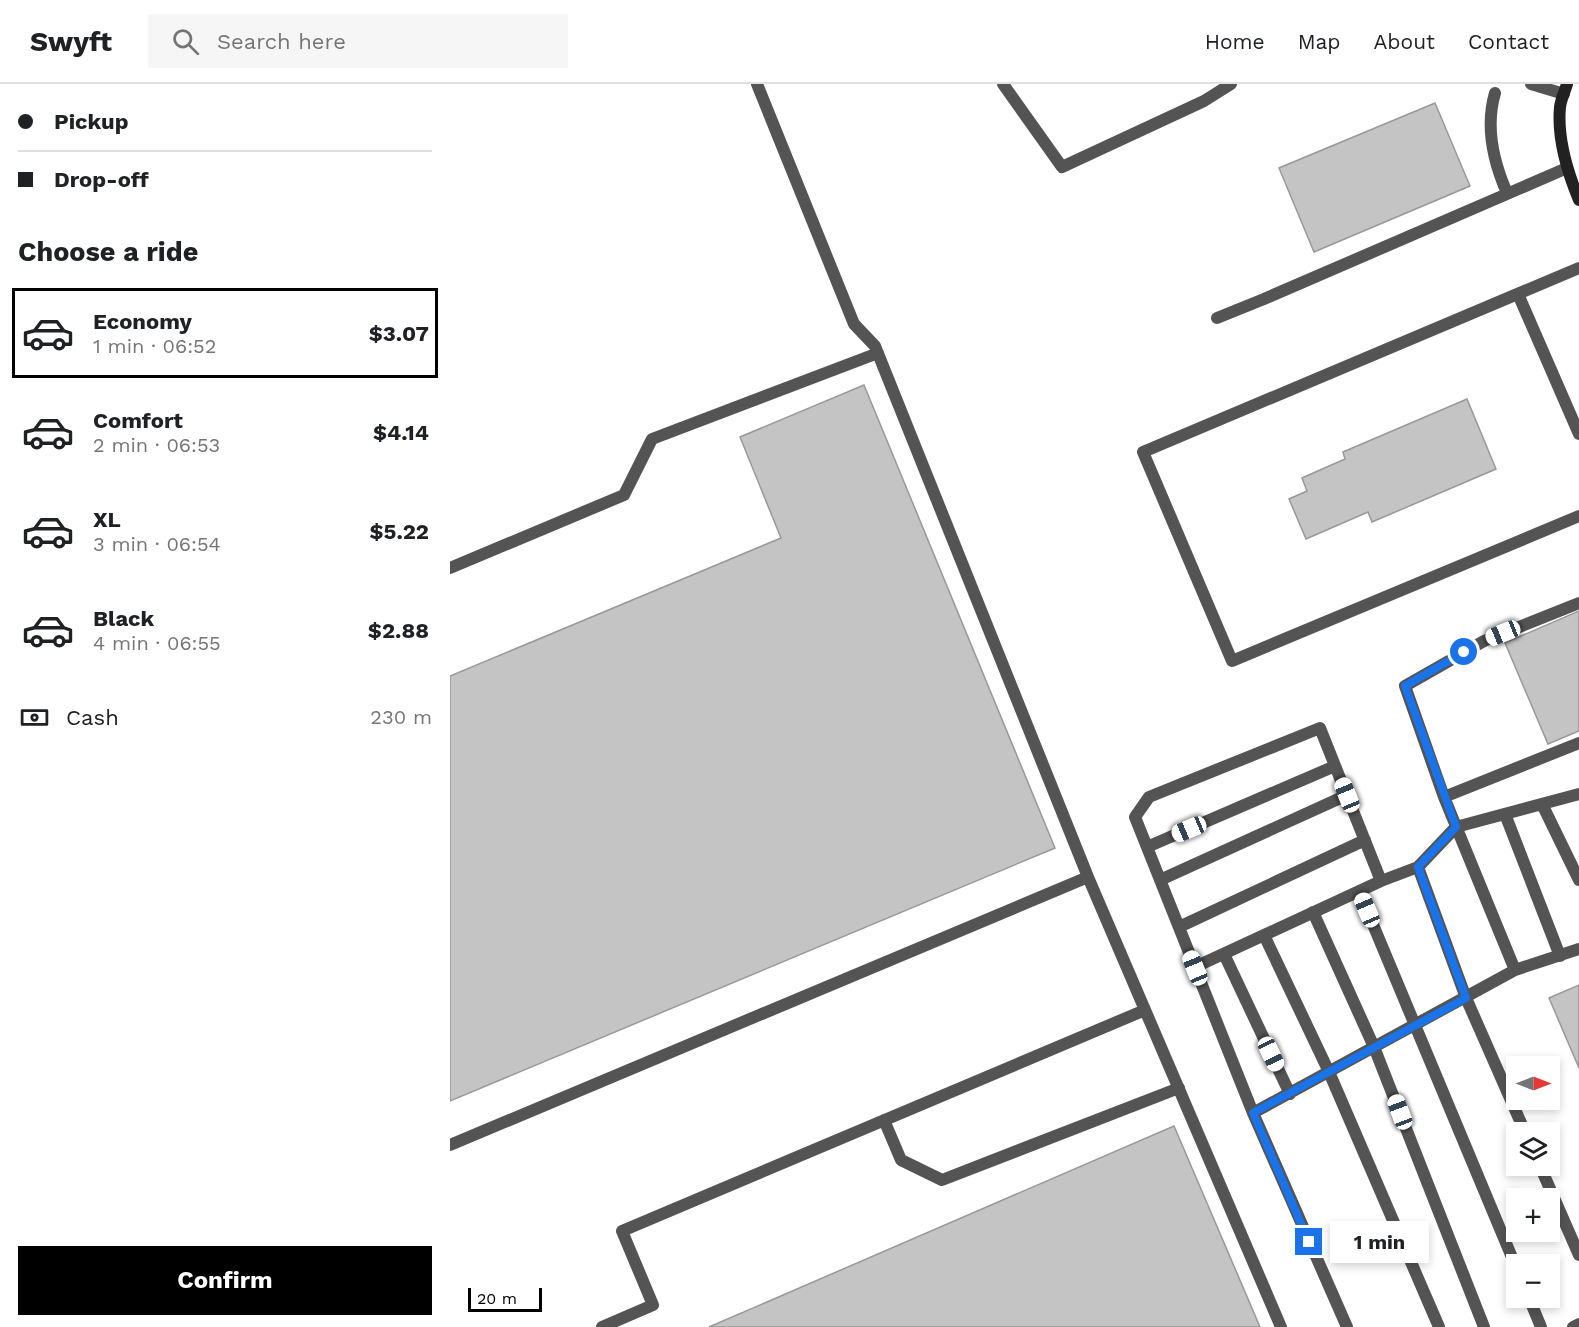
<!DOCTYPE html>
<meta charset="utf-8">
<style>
body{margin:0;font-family:"Work Sans",sans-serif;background:#f6f6f6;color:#202124;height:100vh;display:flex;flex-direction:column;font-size:22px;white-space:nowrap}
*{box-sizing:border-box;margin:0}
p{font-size:20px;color:#757577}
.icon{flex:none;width:33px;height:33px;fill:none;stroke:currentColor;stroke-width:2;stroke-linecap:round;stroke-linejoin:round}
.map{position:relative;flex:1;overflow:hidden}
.sheet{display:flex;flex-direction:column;background:#fff;width:450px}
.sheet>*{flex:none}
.top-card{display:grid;align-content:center;height:132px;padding:0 18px;background:#fff}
.needle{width:39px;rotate:90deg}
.tools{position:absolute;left:1056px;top:972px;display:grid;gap:12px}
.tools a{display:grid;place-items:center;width:54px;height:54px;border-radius:0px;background:#fff;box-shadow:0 3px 9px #0003;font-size:30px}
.scale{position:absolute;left:18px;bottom:15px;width:74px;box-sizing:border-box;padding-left:6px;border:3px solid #000;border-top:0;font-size:16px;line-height:21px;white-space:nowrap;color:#000;-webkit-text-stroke:4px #fff;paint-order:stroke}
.end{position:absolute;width:27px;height:27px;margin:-14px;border:8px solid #1a73e8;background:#fff;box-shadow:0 0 0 3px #fff}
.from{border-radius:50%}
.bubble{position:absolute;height:42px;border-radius:0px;background:#fff;box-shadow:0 3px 9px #0003;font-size:20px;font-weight:700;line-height:42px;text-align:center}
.car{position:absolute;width:18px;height:36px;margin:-18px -9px;border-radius:8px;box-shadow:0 0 4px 2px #0007;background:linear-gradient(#fff 24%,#345 0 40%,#fff 0 76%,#345 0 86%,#fff 0)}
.top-card b{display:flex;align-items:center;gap:21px;height:57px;font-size:22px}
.top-card b+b{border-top:2px solid #e0e0e0}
.top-card i{width:15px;height:15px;background:#202124}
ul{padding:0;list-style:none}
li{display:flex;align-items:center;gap:18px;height:90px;margin:0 12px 9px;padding:0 6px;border:3px solid transparent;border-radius:0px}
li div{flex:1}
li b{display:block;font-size:22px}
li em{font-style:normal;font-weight:700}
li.current{border-color:#000}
li>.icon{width:54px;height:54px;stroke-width:1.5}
h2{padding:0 18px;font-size:27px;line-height:72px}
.pay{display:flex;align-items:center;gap:15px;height:66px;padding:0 18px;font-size:22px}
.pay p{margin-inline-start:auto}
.button{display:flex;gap:12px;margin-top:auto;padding:12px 18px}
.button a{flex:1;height:69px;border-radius:0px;background:#000;color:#fff;font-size:24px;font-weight:700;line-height:69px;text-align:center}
header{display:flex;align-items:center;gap:36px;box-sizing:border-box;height:84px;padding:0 30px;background:#fff;border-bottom:2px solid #e0e0e0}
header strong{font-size:28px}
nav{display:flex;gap:33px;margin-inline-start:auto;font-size:21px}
.search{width:420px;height:54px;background:#f6f6f6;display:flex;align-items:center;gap:15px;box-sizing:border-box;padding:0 21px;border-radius:0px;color:#757577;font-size:22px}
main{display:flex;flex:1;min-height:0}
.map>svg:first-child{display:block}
.building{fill:#c4c4c4;stroke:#989898;stroke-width:1.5}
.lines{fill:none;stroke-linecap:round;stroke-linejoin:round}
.lane{stroke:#545454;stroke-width:12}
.secondary{stroke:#212121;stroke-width:12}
.route{stroke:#1a73e8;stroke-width:8}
</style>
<header>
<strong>Swyft</strong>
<div class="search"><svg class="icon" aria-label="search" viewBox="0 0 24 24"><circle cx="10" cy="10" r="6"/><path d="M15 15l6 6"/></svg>Search here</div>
<nav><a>Home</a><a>Map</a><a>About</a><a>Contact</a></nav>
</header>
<main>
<section class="sheet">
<div class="top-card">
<b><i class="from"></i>Pickup</b>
<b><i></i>Drop-off</b>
</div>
<h2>Choose a ride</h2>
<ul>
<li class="current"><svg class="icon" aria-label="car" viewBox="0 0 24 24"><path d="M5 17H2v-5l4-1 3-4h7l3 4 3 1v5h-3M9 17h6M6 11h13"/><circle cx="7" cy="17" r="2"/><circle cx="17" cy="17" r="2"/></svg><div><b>Economy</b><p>1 min · 06:52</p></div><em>$3.07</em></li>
<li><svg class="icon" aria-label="car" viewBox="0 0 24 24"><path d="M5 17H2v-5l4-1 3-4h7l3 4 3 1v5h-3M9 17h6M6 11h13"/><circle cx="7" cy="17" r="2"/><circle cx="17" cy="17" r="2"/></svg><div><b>Comfort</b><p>2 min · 06:53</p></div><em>$4.14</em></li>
<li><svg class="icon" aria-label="car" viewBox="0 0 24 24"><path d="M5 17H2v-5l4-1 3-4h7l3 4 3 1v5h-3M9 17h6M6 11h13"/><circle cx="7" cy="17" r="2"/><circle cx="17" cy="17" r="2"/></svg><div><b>XL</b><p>3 min · 06:54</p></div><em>$5.22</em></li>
<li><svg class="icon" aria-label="car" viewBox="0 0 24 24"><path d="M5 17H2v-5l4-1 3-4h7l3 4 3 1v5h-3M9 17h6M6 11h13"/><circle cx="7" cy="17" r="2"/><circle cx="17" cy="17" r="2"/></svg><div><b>Black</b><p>4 min · 06:55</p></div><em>$2.88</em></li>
</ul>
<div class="pay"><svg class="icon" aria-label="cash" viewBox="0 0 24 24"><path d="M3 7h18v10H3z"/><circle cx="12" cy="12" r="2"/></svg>Cash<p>230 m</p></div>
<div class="button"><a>Confirm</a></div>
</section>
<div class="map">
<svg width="1129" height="1243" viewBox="0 0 1129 1243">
<rect width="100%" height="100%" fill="#fff"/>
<path class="building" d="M 985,19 L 1020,102 L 864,168 L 829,84 Z
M 414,301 L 605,764 L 0,1017 L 0,592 L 331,454 L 290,353 Z
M 1017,315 L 1046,385 L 922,438 L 918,428 L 856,455 L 839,415 L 857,407 L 852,394 L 895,375 L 893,368 Z
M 1129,527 L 1129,647 L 1098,660 L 1055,559 Z
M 1129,901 L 1129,984 L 1099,914 Z
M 724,1042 L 810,1243 L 259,1243 Z"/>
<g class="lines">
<path class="lane" d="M 553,0 L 612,83 L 754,17 L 781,0
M 1081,0 L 1114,10
M 1045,9 C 1035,43 1043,77 1057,109
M 1129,184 L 693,368 L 782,577 L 1129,432
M 1068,210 L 1129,350
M 767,234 L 814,215 L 1117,84
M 0,484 L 174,411 L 202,355 L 428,269
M 1129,519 L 1034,557 L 955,602 L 994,713 L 1129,659
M 1092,720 L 1129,796
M 1055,730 L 1110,872
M 697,763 L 885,682
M 968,783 L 1006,743 L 1129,710
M 638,793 L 831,1243
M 710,796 L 897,711
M 931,797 L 968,783 L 1016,914 L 1075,1048
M 909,807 L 1066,1183
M 863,828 L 924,963 L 1034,1243
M 729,843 L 915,756
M 814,851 L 879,988 L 989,1243
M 774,870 L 840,1010
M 745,883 L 931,797 L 870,644 L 699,713 L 685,733 L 803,1029
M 1065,886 L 1129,865
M 434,1036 L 451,1076 L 492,1096 L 729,1004
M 0,1061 L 638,793 L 425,262 L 404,240 L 307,0
M 1090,1082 L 1129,1171
M 1079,1214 L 1091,1243
M 152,1243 L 203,1221 L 172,1147 L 695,926
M 897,1243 L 803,1029 L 1065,886 L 994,713
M 1123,1243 L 1129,1240"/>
<path class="secondary" d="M 1117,0 C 1115,7 1111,15 1110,23 C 1107,54 1117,87 1129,116"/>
</g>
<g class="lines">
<path class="route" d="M 859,1158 L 803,1029 L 1016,914 L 968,783 L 1006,743 L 955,602 L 1014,568"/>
</g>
</svg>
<div class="tools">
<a><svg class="needle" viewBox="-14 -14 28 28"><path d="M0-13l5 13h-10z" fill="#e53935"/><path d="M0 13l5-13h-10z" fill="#757577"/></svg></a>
<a><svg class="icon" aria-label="layers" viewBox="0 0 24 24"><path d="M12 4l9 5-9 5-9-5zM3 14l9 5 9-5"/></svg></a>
<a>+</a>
<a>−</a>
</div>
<div class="scale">20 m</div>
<i class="end from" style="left:1014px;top:568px"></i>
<i class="end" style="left:859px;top:1158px"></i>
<div class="bubble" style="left:880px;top:1137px;width:99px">1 min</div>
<i class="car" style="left:1053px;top:549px;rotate:248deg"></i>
<i class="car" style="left:897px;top:711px;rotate:338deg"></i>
<i class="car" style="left:739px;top:745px;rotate:247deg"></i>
<i class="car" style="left:917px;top:826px;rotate:337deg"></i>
<i class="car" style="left:745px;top:884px;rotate:338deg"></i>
<i class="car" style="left:821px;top:970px;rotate:155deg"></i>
<i class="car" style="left:950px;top:1028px;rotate:339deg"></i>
</div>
</main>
